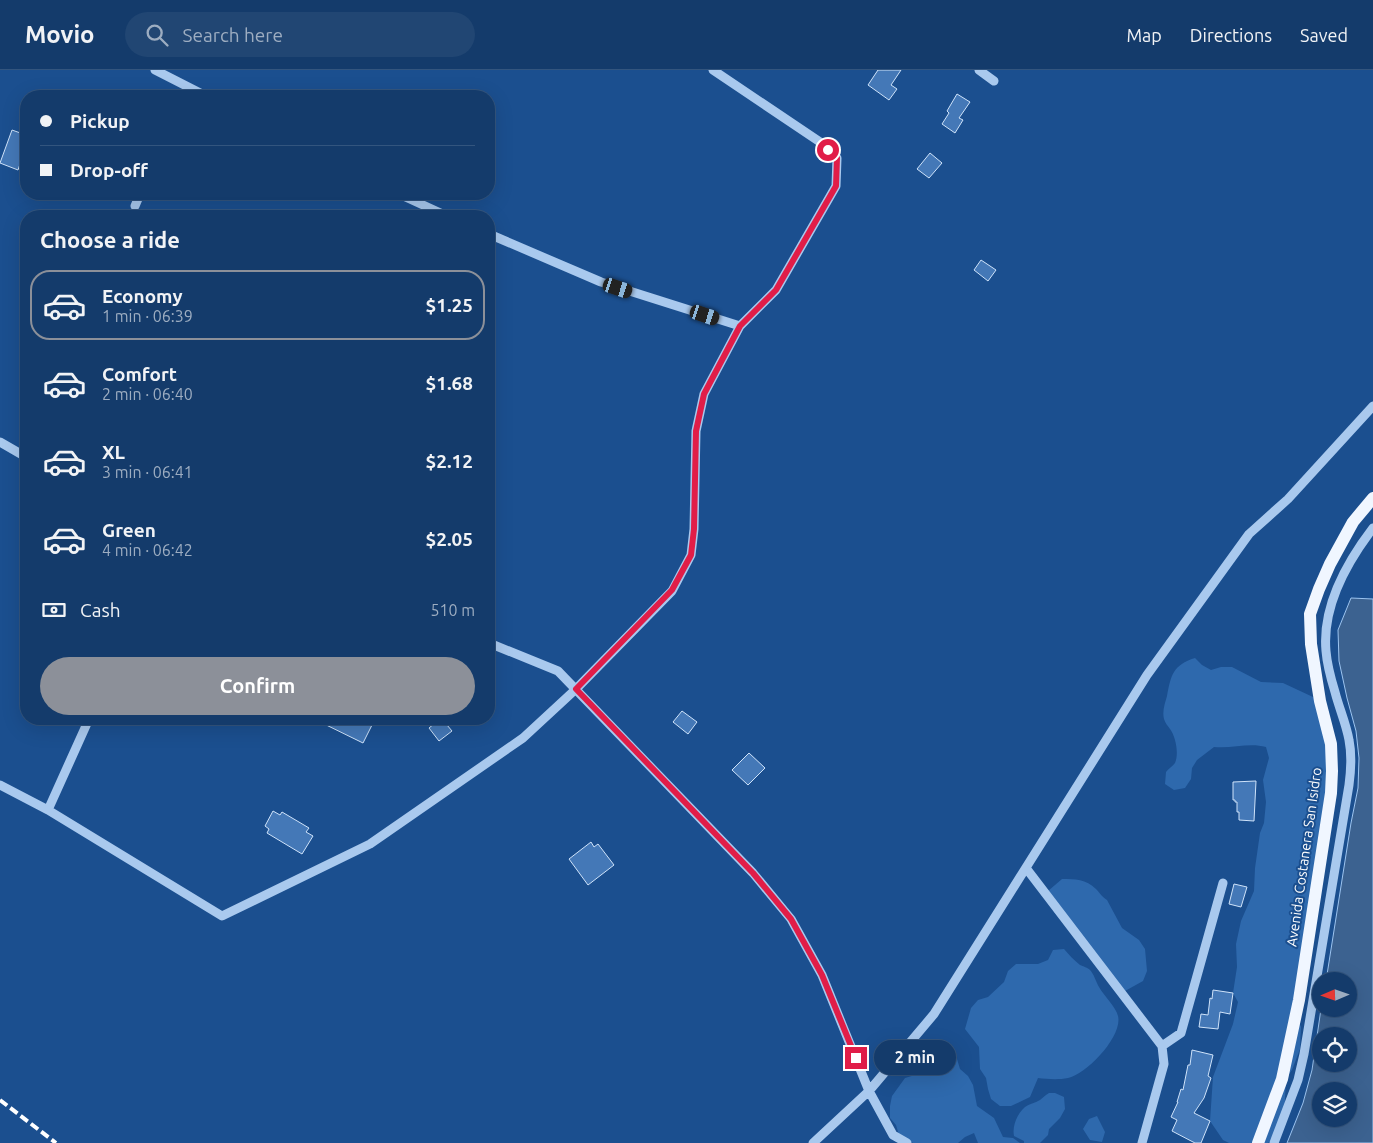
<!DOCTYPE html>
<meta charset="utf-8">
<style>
body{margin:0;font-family:Ubuntu,sans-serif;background:#214673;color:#f1f3f6;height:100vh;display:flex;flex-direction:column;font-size:19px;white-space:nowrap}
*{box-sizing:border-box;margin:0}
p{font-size:16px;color:#9dadc1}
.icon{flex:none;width:28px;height:28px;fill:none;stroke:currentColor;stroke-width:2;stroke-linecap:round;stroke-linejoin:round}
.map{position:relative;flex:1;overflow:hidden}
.drawer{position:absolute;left:20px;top:140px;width:475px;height:515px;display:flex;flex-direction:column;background:#143b6b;border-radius:20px;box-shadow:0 5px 20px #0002,0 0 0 1px #33557e}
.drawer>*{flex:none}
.guide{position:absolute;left:20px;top:20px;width:475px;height:110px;border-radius:20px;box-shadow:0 5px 20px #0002,0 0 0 1px #33557e;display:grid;align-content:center;height:110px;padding:0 20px;background:#143b6b}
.needle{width:32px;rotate:268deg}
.controls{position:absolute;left:1312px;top:902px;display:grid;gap:10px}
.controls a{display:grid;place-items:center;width:45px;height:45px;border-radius:50%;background:#143b6b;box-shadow:0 5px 20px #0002,0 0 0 1px #33557e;font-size:25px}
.end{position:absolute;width:22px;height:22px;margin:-11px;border:6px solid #e11d48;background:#fff;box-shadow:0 0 0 2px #fff}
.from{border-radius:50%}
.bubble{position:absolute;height:35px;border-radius:18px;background:#143b6b;box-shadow:0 5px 20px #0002,0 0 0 1px #33557e;font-size:16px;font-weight:700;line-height:35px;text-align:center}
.car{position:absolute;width:15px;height:30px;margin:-15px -8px;border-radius:6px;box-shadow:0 0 4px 1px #0007;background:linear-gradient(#222 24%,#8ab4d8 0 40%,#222 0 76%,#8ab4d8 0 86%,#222 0)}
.guide b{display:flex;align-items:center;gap:18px;height:48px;font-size:19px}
.guide b+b{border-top:1px solid #33557e}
.guide i{width:12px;height:12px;background:#f1f3f6}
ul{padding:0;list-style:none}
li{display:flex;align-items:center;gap:15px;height:70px;margin:0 10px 8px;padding:0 10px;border:2px solid transparent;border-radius:20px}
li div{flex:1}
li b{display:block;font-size:19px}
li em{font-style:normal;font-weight:700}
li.active{border-color:#8c9099}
li>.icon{width:45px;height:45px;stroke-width:1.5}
h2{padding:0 20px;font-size:22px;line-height:60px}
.pay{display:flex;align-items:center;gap:12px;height:55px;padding:0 20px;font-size:19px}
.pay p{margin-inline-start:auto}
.primary-button{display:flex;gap:10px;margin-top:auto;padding:10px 20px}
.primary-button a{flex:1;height:58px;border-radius:30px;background:#8c9099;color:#fff;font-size:20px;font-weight:700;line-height:58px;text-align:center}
header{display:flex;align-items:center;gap:30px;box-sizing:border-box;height:70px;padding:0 25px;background:#143b6b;border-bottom:1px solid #33557e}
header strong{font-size:24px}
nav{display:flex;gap:28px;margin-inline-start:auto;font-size:18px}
.search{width:350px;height:45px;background:#214673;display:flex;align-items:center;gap:12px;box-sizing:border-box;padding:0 18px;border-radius:28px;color:#9dadc1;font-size:19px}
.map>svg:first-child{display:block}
.green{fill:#2e69ad}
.water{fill:#3c6290;stroke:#9cc4f0;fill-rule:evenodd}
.building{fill:#4478b7;stroke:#cfe3fa}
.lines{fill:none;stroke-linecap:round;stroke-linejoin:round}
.minor{stroke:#a9c9ee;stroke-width:9}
.major{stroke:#f0f6ff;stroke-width:12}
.rail{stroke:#fff;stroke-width:4;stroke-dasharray:9 4;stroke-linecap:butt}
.route{stroke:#e11d48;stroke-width:6}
.labels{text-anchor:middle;stroke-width:4;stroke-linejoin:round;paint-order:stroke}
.street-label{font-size:14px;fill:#fff;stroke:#1b4f8f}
</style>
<header>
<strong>Movio</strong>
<div class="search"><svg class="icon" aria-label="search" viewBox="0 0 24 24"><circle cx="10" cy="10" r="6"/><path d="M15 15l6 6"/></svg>Search here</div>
<nav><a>Map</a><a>Directions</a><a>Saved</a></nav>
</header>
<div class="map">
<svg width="1373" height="1073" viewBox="0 0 1373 1073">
<rect width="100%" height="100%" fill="#1b4f8f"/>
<path class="green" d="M 1195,588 L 1202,595 L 1211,600 L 1221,597 L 1232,597 L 1261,612 L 1283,613 L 1313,627 L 1322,633 L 1332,706 L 1307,906 C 1309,922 1303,934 1297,948 L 1301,957 L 1300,979 L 1292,1000 L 1286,1008 L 1284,1050 L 1275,1068 L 1268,1073 L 1229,1073 L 1223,1070 L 1210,1051 L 1213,1007 L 1233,954 L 1238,932 L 1233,923 L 1237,897 L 1236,874 L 1241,851 L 1254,821 L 1255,798 L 1260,763 L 1264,753 L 1266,732 L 1263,710 L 1269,688 L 1266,677 C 1249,672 1232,679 1214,677 L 1197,690 L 1192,698 L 1191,709 L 1185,718 L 1174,720 L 1165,714 L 1166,702 C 1168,699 1173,696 1175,693 C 1179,684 1176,667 1170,659 C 1168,656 1165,653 1164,649 C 1162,641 1165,633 1167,626 C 1171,605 1173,595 1195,588 Z
M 1062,809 C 1075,809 1086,809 1096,819 C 1100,823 1102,827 1107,830 L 1122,858 L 1139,870 L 1145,879 L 1147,901 L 1143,911 L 1125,921 L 1054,842 L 1048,821 Z
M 1064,879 C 1069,885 1074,890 1080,895 C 1083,896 1088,898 1090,900 C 1094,904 1096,912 1099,917 C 1104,926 1116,937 1118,946 C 1123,966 1087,1004 1068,1008 C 1058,1010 1047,1009 1038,1008 L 1030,1027 L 1011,1036 L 1000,1036 L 991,1029 L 988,1019 L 986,1008 L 980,999 L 979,977 L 965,959 L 971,938 L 978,930 L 988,927 L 1004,912 L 1008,901 L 1016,894 L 1038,894 L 1048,890 L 1053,880 Z
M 942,975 L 949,982 L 957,989 L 960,999 L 968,1006 L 973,1015 L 977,1036 L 994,1048 L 1003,1067 L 1013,1068 L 1020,1073 L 978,1073 L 974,1063 L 965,1067 L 958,1073 L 913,1073 L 899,1065 L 896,1055 L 890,1048 L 890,1036 L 892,1026 L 905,1008 L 915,1005 L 924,998 L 932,977 Z
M 1049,1023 L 1055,1023 L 1064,1027 L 1065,1039 L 1060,1048 L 1049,1059 L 1048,1065 L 1040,1073 L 1024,1073 L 1024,1071 L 1014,1066 C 1012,1056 1017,1044 1025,1037 C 1029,1034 1035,1033 1040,1030 C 1043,1028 1045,1025 1049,1023 Z
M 1097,1046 L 1105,1062 L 1102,1072 L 1090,1070 L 1083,1059 L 1089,1049 Z"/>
<path class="water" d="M 1351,528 L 1373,529 L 1373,1073 L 1287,1073 L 1303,1033 L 1312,1000 L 1321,939 L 1349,939 L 1349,911 L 1326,911 L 1351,753 L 1358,718 L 1359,688 L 1356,661 L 1347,628 L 1339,591 L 1338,560 ZM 1321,966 L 1349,966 L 1349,994 L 1321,994 ZM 1321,1021 L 1349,1021 L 1349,1049 L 1321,1049 Z"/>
<path class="building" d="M 878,0 L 901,0 L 891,15 L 897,19 L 889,30 L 868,15 Z
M 957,24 L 970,32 L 959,48 L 963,50 L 955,63 L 942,54 L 949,43 L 947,41 Z
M 12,60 L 26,65 L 26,76 L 18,100 L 0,93 Z
M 930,83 L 942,93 L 929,108 L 917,99 Z
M 981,190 L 996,200 L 988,211 L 974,200 Z
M 682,641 L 697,652 L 688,664 L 673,652 Z
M 314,649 L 364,649 L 373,653 L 363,673 Z
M 440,649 L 442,649 L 452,661 L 439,671 L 429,658 Z
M 749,683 L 765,698 L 748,715 L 732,700 Z
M 1256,711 L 1254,751 L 1239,750 L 1239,742 L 1237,742 L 1237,732 L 1235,732 L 1235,730 L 1233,730 L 1233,712 Z
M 273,741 L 280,745 L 282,742 L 309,758 L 306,762 L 313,766 L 302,784 L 267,763 L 269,759 L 265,756 Z
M 591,772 L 594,777 L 598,774 L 614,795 L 588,815 L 569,789 Z
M 1234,814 L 1247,817 L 1241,837 L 1229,834 Z
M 1213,920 L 1233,923 L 1230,944 L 1220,942 L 1218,959 L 1199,957 L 1201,944 L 1208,945 L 1210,928 L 1212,929 Z
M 1192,980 L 1213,985 L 1208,1006 L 1211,1008 L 1204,1028 L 1194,1043 L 1210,1051 L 1201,1073 L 1195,1073 L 1172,1061 L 1177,1050 L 1171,1047 L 1178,1032 L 1177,1032 L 1181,1019 L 1183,1020 L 1188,995 L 1190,995 Z"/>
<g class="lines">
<path class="minor" d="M 155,0 L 206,26
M 979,0 L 994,11
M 399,124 L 447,146
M 135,136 L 140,124
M 489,164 L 601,212 L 740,256
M 0,372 L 26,387
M 489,573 L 558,601 L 753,803 L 791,849 L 822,905 L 869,1021 L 893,1065 L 907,1073
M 0,715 L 48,740 L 222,846 L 370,774 L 523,668 L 576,619 L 672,521 L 691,485 L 694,459 L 696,361 L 704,324 L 740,256 L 776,220 L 836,116 L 837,88 L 820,72 L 713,0
M 48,740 L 89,649
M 1026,798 L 1162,976 L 1164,994 L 1142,1073
M 1162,976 L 1181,963 L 1223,813
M 813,1073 L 869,1021 L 934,944 L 1147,605 L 1249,464 L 1288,429 L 1373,336
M 1274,1073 L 1298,1010 L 1304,984 L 1349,715 C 1351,700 1352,685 1349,670 C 1346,653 1339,638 1335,622 C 1331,609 1327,594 1326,581 C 1322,537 1347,492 1373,458"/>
<path class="major" d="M 1258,1073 L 1282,1009 L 1299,930 L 1331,723 L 1332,701 L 1331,674 L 1320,631 L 1311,574 L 1310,544 L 1319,519 L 1330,494 L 1353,452 L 1373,428"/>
<path class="rail" d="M 0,1030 L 56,1073"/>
</g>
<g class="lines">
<path class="route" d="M 828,80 L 837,88 L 836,116 L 776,220 L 740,256 L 704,324 L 696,361 L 694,459 L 691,485 L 672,520 L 576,619 L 753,803 L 791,849 L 822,905 L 856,988"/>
</g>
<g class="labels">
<g class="street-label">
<text transform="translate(1304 787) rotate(-82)" y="5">Avenida Costanera San Isidro</text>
</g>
</g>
</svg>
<div class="controls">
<a><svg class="needle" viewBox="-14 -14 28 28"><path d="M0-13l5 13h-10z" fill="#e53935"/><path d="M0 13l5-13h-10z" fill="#9dadc1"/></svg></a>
<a><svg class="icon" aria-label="locate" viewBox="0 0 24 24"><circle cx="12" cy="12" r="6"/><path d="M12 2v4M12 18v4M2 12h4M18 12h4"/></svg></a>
<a><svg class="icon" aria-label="layers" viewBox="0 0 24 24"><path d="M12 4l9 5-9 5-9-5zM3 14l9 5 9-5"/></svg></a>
</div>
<i class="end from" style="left:828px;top:80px"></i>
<i class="end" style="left:856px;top:988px"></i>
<div class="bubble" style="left:874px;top:970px;width:82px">2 min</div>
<i class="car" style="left:618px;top:218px;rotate:108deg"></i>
<i class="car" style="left:705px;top:245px;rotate:108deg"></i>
<div class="guide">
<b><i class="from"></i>Pickup</b>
<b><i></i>Drop-off</b>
</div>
<section class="drawer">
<h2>Choose a ride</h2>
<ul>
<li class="active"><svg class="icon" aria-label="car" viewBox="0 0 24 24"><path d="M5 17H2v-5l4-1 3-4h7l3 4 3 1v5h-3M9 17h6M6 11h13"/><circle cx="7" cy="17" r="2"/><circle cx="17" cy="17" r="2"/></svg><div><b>Economy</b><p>1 min · 06:39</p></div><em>$1.25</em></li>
<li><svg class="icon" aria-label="car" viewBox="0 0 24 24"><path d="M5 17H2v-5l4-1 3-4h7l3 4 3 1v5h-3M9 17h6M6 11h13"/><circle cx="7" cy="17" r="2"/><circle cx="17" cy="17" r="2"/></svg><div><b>Comfort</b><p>2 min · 06:40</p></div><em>$1.68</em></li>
<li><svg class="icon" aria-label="car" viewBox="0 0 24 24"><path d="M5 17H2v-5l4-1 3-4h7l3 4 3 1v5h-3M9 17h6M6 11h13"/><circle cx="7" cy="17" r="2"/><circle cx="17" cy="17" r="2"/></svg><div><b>XL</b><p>3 min · 06:41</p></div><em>$2.12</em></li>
<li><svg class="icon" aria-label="car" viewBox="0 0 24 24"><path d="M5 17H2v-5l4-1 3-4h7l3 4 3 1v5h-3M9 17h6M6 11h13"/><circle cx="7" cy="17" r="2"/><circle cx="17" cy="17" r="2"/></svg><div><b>Green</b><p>4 min · 06:42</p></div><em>$2.05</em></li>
</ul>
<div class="pay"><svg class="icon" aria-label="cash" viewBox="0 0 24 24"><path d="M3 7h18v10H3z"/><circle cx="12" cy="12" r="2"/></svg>Cash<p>510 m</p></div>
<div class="primary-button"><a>Confirm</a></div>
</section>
</div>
